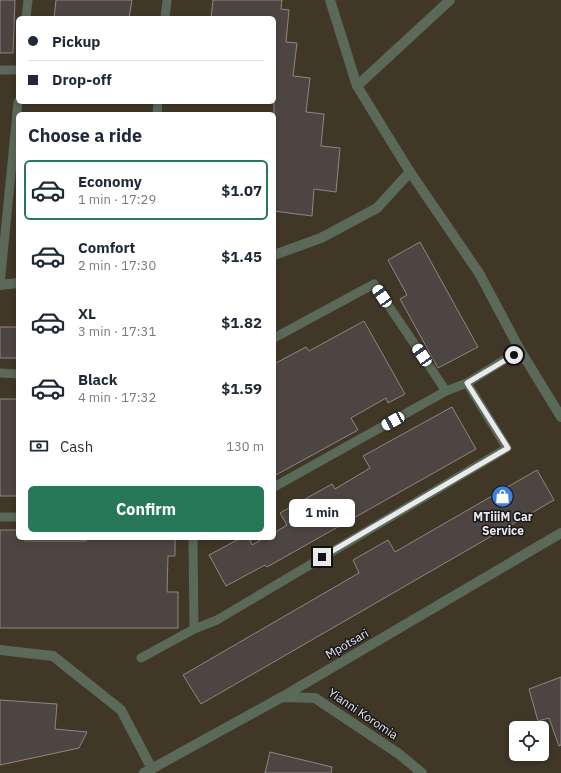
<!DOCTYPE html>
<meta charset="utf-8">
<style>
body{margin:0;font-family:"IBM Plex Sans",sans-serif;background:#f6f6f7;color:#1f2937;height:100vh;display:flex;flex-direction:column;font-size:15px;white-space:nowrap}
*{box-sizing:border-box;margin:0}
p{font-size:13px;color:#747a83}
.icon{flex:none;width:22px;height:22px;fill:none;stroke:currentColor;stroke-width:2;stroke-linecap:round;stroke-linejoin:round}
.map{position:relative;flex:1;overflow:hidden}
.panel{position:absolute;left:16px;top:112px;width:260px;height:428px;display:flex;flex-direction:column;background:#fff;border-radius:6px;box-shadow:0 2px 6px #0003}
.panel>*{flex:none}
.hud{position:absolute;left:16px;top:16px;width:260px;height:88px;border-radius:6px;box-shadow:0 2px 6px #0003;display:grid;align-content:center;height:88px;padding:0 12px;background:#fff}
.tools{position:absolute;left:509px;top:721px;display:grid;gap:8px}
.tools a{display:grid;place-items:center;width:40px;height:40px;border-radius:6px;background:#fff;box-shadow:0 2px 6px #0003;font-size:20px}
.end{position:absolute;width:18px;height:18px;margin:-9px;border:5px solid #eae9ed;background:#111;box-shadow:0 0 0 2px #111}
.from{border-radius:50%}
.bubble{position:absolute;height:28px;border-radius:6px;background:#fff;box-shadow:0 2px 6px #0003;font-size:13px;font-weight:800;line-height:28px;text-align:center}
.car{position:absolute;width:12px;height:24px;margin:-12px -6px;border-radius:5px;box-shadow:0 0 3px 1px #0007;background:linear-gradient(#fff 24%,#345 0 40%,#fff 0 76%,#345 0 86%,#fff 0)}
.hud b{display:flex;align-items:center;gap:14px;height:38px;font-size:15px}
.hud b+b{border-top:1px solid #e0e1e3}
.hud i{width:10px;height:10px;background:#1f2937}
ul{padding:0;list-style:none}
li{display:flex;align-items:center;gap:12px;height:60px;margin:0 8px 6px;padding:0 4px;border:2px solid transparent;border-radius:6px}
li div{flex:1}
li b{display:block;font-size:15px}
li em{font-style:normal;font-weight:800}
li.on{border-color:#267859}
li>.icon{width:36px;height:36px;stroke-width:1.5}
h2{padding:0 12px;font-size:18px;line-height:48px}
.pay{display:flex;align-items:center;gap:10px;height:44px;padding:0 12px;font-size:15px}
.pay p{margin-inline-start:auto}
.action{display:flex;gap:8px;margin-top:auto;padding:8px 12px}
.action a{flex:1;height:46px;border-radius:6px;background:#267859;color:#fff;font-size:16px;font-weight:800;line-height:46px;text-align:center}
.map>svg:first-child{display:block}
.industrial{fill:#403726;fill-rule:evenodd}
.building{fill:#4d4542;stroke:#8f8683}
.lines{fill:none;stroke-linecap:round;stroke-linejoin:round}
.lane{stroke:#5b6958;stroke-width:9}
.street{stroke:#5b6958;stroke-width:10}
.route{stroke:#eae9ed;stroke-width:5}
.labels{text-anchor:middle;stroke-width:3;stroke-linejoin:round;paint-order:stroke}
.poi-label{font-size:12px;font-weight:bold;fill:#eae9ed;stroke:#18181b}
.street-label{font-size:12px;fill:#eae9ed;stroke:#18181b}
</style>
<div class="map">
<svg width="561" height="773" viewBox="0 0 561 773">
<rect width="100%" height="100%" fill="#312f36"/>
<path class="industrial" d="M 0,0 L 561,0 L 561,773 L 0,773 ZM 18,18 L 274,18 L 274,102 L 18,102 ZM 18,114 L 274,114 L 274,538 L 18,538 ZM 516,728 L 542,728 L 542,754 L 516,754 Z"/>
<path class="building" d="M 0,0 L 15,0 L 13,53 L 0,53 Z
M 56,0 L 132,0 L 129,18 L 54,18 Z
M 213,0 L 282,0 L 281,9 L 289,10 L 286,42 L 297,43 L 293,76 L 310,78 L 306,112 L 324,114 L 321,146 L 340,148 L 336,192 L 314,189 L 312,216 L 274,211 L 274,18 L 211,18 Z
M 420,242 L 478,347 L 438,368 L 400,299 L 407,295 L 388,260 Z
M 364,321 L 405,394 L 388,403 L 386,398 L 351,418 L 358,430 L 274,476 L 274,364 L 306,347 L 309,351 Z
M 0,327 L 18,327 L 18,358 L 0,358 Z
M 0,399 L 18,399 L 18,496 L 0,496 Z
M 452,407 L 476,449 L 267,567 L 265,565 L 226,586 L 209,555 L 241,538 L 249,538 L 252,545 L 264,538 L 274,538 L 274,533 L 287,525 L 280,513 L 332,484 L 335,489 L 370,468 L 363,456 Z
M 537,470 L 554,500 L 201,704 L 183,675 L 359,573 L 353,560 L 388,540 L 395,552 Z
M 0,530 L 18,530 L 18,538 L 26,538 L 25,541 L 86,541 L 86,538 L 175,538 L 175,556 L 168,556 L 167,592 L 178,592 L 178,628 L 0,628 Z
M 561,677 L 561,745 L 559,746 L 549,718 L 538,721 L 529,689 Z
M 0,700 L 57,704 L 55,729 L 87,732 L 79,748 L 0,765 Z
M 270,752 L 332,767 L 331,773 L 265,773 Z"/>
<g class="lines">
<path class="lane" d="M 26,18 L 28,0
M 165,18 L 167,0
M 0,70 L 18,70
M 157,114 L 158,102
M 0,285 L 18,102
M 274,338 L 374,284 L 446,391
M 0,373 L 18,374
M 274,487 L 446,391 L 467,383 L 520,350
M 0,517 L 18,517
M 193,538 L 194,629
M 141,658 L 194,629 L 217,620 L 507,448 L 467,383"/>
<path class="street" d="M 330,0 L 357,86 L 410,172 L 479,273 L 520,350 L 561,417
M 357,86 L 450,0
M 274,255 L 321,238 L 377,208 L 410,172
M 0,285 L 18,283
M 0,650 L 53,656 L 121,710 L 152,769
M 282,697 L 315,698 L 399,754 L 422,773
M 144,773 L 282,697 L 561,533"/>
</g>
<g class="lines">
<path class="route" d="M 322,557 L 508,448 L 467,383 L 514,355"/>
</g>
<defs>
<symbol id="shop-disc" viewBox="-11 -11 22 22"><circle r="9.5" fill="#3f7fe0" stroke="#18181b"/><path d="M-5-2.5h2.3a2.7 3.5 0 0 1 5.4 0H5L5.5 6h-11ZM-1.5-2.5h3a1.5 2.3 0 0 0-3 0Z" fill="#fff"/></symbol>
</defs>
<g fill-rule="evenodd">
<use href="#shop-disc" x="490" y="484" width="25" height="25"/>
</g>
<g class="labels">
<g class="poi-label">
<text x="503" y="521">MTiiiM Car<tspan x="503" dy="14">Service</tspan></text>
</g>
<g class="street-label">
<text transform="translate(347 644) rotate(-30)" y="4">Mpotsari</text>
<text transform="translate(363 714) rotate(34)" y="4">Yianni Koromia</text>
</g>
</g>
</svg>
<div class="tools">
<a><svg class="icon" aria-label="locate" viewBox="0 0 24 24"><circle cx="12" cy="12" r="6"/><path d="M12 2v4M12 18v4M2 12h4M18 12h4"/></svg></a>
</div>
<i class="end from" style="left:514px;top:355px"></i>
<i class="end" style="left:322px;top:557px"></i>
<div class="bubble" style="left:289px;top:499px;width:66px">1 min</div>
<i class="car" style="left:382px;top:296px;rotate:326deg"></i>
<i class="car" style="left:422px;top:355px;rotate:326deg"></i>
<i class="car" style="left:393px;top:421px;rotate:241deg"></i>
<div class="hud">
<b><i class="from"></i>Pickup</b>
<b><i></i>Drop-off</b>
</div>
<section class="panel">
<h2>Choose a ride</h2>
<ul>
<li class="on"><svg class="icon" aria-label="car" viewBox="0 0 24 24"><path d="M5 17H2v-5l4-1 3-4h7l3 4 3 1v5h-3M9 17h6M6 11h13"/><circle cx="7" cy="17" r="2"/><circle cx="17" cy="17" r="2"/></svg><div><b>Economy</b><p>1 min · 17:29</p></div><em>$1.07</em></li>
<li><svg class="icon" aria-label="car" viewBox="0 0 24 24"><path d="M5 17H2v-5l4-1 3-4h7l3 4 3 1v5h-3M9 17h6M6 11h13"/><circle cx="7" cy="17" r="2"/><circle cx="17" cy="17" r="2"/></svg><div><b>Comfort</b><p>2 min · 17:30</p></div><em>$1.45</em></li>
<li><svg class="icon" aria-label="car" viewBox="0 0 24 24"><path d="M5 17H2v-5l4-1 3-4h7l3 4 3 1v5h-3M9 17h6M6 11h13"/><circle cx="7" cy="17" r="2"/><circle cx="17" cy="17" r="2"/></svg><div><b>XL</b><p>3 min · 17:31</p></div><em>$1.82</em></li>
<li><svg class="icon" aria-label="car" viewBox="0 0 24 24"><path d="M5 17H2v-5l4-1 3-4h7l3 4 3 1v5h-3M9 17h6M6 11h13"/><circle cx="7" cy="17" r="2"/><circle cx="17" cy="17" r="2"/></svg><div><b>Black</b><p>4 min · 17:32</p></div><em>$1.59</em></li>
</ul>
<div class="pay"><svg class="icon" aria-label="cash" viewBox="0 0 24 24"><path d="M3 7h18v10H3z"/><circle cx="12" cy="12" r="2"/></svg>Cash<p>130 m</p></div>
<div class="action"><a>Confirm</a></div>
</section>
</div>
